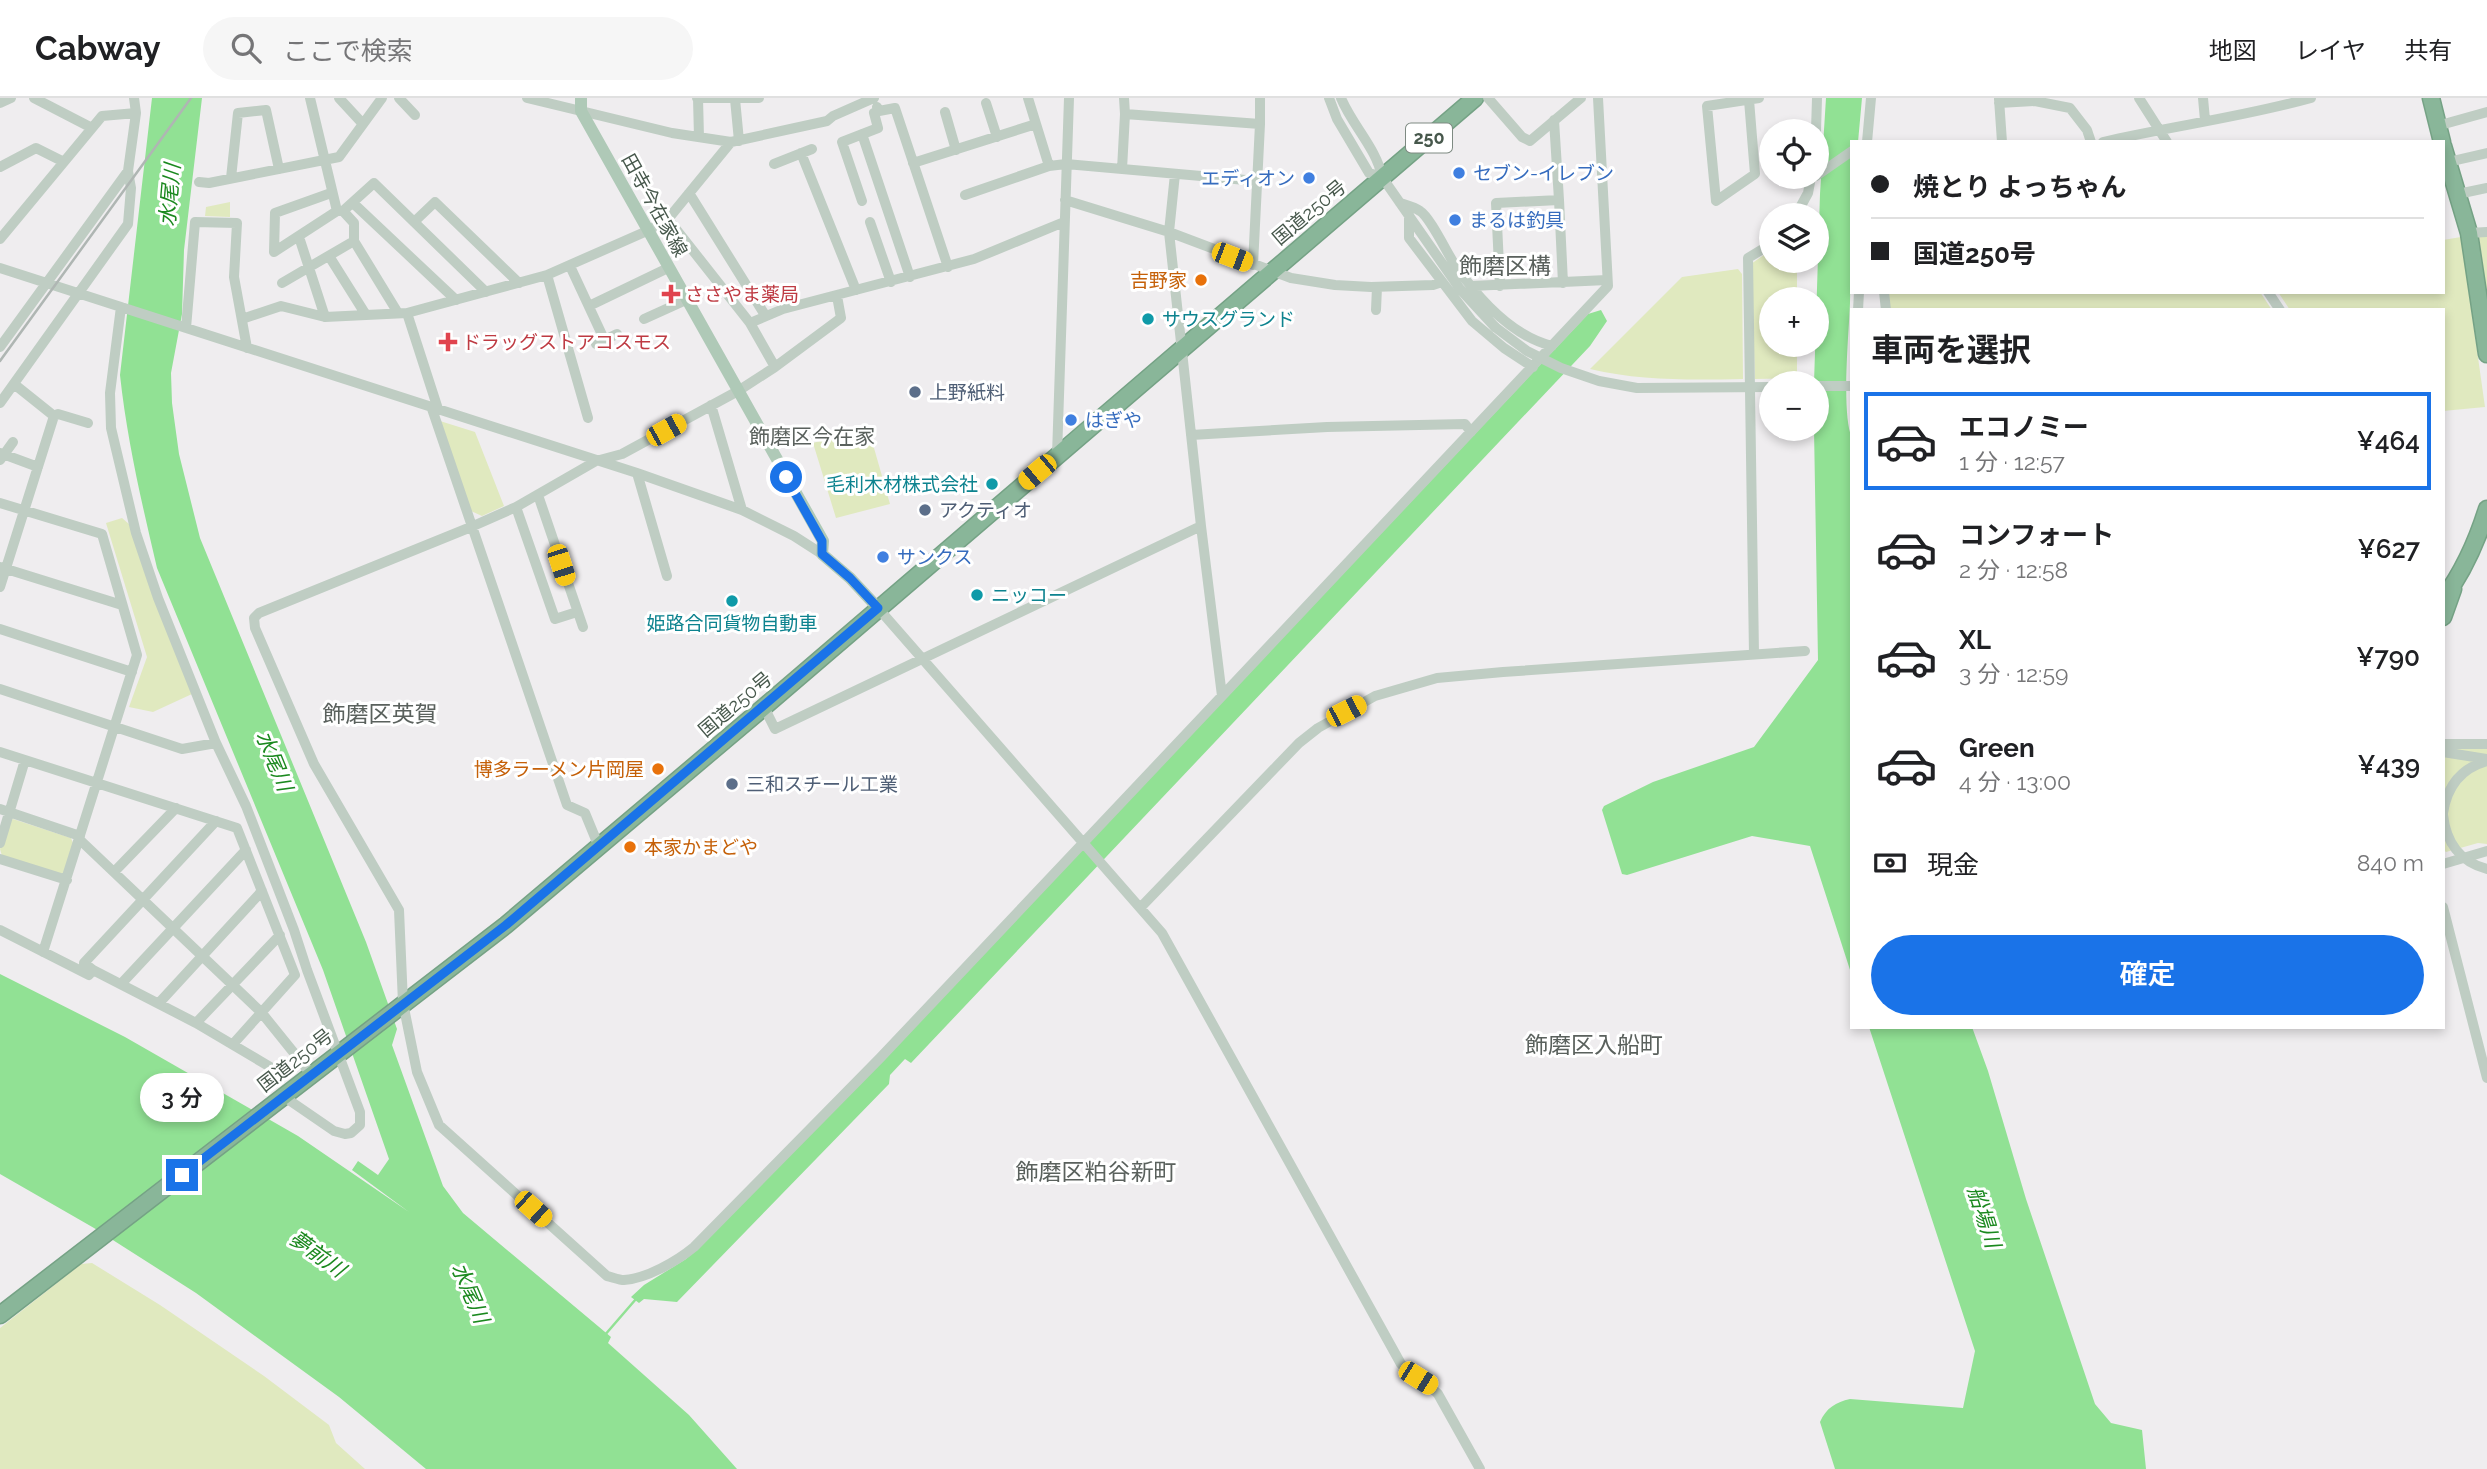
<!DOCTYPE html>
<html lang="ja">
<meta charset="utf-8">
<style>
body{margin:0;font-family:Raleway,"Noto Sans JP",sans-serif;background:#f6f6f6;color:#202124;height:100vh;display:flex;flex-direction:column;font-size:26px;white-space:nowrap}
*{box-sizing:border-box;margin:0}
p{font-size:23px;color:#757577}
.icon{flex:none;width:38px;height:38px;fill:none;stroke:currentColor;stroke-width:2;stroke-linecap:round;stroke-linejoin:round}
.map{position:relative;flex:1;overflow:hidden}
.drawer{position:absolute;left:1850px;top:210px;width:595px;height:721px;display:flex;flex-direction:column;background:#fff;border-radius:0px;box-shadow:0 4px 10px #0003}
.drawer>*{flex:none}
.hud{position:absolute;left:1850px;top:42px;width:595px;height:154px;border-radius:0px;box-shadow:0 4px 10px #0003;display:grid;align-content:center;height:154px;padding:0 21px;background:#fff}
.tools{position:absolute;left:1759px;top:21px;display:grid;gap:14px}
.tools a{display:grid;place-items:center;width:70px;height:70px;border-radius:50%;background:#fff;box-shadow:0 4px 10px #0003;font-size:35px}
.end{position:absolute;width:32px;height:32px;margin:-16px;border:9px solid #1a73e8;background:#fff;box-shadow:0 0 0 4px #fff}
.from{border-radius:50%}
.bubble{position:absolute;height:49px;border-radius:24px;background:#fff;box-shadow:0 4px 10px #0003;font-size:23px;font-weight:600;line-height:49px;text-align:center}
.car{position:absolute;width:21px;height:42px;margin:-21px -10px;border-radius:9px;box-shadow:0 0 5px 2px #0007;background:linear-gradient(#f5c518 24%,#345 0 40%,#f5c518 0 76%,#345 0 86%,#f5c518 0)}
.hud b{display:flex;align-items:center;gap:24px;height:66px;font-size:26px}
.hud b+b{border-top:2px solid #e0e0e0}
.hud i{width:18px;height:18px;background:#202124}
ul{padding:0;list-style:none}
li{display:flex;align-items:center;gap:21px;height:98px;margin:0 14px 10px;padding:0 7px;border:4px solid transparent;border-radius:0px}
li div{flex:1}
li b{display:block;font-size:26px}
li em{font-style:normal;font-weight:600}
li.selected{border-color:#1a73e8}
li>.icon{width:63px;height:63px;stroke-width:1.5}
h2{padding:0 21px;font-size:32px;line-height:84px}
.pay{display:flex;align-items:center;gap:18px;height:77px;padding:0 21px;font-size:26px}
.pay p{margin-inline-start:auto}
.cta{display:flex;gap:14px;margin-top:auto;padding:14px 21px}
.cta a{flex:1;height:80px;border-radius:42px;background:#1a73e8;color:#fff;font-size:28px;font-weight:600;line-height:80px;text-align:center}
header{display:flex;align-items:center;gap:42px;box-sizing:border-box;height:98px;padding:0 35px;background:#fff;border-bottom:2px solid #e0e0e0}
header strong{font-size:33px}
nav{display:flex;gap:38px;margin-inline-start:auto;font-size:24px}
.search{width:490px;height:63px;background:#f6f6f6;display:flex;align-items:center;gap:18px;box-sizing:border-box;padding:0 24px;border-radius:38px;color:#757577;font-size:26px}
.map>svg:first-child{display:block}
.green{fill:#e0e9bf}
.water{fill:#91e194}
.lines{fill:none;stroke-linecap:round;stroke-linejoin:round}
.stream{stroke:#91e194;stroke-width:2.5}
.highway-casing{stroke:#75a285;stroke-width:19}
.minor{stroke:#bfcdc3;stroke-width:10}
.major{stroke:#afc9b7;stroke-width:12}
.highway{stroke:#89b699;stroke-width:16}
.rail{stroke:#afb6b3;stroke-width:2.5}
.minor-bridge{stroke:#bfcdc3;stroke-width:10}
.route{stroke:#1a73e8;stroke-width:9}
.shop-dot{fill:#3f7fe0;stroke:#fff;stroke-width:2.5}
.food-dot{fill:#e8710a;stroke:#fff;stroke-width:2.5}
.health-dot{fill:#e0444e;stroke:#fff;stroke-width:2.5}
.culture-dot{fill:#0f9aa8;stroke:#fff;stroke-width:2.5}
.service-dot{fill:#5c6f8a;stroke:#fff;stroke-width:2.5}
.labels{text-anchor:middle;stroke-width:6;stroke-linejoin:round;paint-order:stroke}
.shield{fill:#fff;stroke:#7e8a82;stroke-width:2}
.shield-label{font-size:18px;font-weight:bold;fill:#47584c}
.shop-label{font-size:19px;fill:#366cbe;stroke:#fff;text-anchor:start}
.street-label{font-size:19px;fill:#47584c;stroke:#fff}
.food-label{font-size:19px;fill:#c56008;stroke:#fff;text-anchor:end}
.health-label{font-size:19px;fill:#be3a42;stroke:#fff;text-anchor:start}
.culture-label{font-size:19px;fill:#0d838f;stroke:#fff;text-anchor:start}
.service-label{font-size:19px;fill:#4e5e75;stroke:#fff;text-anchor:start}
.water-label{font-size:21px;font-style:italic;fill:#1b891f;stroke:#fff}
.neighbourhood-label{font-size:21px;fill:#5a615d;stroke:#fff}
.quarter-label{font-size:23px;fill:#5a615d;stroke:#fff}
</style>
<header>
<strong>Cabway</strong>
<div class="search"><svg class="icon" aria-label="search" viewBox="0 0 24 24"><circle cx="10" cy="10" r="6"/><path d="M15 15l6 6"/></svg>ここで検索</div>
<nav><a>地図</a><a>レイヤ</a><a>共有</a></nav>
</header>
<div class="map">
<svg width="2487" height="1371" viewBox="0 0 2487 1371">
<rect width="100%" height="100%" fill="#efedef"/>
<path class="green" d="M 230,104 L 230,119 L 205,118 L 206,109 Z
M 2487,137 L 2487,199 L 2479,138 Z
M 2461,139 L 2485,309 L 2443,313 L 2443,212 L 2290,212 L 2278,194 L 2443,194 L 2443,142 Z
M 1771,152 L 1771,163 L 1786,163 L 1797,169 L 1797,201 L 1771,201 L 1771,247 L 1797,247 L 1797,280 L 1755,281 L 1751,166 Z
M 1738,171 L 1742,176 L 1743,281 C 1691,282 1641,283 1590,271 L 1682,179 Z
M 1886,194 L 2260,194 L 2272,212 L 1887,212 Z
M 440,323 L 475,334 L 504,408 L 482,418 L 471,413 Z
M 868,329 L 890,406 L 836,420 L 813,345 Z
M 122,420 L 129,426 L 192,596 L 153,614 L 129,609 L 147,559 L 106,425 Z
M 2449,650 L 2487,650 L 2487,746 L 2478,745 L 2446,754 L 2443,751 L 2443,656 Z
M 13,721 L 71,740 L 73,745 L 64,774 L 60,777 L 2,758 L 0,751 L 10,723 Z
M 92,1165 L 160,1207 L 264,1278 L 329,1327 L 336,1345 L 365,1371 L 0,1371 L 0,1230 L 81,1166 Z"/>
<path class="water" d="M 152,0 L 202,0 L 184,152 L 182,216 L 171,275 L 172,305 L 179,356 L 200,440 L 366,844 L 397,931 L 392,947 L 443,1088 L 463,1115 L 611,1239 L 608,1245 L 689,1317 L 737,1371 L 426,1371 L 339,1299 L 196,1195 L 94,1130 L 0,1076 L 0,876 L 125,939 L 298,1038 L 409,1114 L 352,1072 L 358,1063 L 378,1077 L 389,1061 L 323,872 L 157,470 C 142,406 127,342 120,277 Z
M 1826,0 L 1862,0 L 1858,44 L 1852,44 C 1852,98 1851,152 1850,205 C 1849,235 1841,316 1852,340 L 1851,875 L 1810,748 L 1752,738 L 1627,777 L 1622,776 L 1602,712 L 1604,708 L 1653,684 L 1754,649 L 1818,562 L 1814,331 L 1816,331 L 1816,285 L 1814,285 L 1820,96 Z
M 1601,212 L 1607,223 L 1590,248 L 911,965 L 905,961 L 890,977 L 889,986 L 677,1204 L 644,1201 L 639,1205 L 631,1199 L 644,1187 L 686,1161 L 1094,739 L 1588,216 Z
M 1869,929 L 1972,929 L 1988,973 L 2026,1101 L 2095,1306 L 2111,1325 L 2142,1332 L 2146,1371 L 1835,1371 L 1820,1324 C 1826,1310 1836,1304 1850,1301 L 1963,1310 L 1975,1253 Z"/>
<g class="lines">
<path class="stream" d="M 604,1238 L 636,1201"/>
<defs>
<path id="highway" d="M 2431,0 L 2442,44
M 2443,48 L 2469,135 L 2487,256
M 2443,501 C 2463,474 2477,443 2487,411
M 2443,519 L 2453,491
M 0,1217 L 506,827 L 764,609 L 1475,0"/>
</defs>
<use href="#highway" class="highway-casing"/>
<path class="minor" d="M 34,0 L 92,30
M 310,0 L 337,113 L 274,154 L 275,115 L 331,95
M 339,0 L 363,26
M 399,0 L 415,17
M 527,0 L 672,35 L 731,44 L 827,23 L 833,18 L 874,0
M 697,0 L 759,0
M 698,0 L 699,39
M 1028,0 L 1049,68
M 1124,0 L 1125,16
M 1329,0 L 1337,21 L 1369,75 L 1382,79
M 1341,0 C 1352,27 1377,51 1382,79 L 1460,191 L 1495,229
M 1488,0 L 1522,39 L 1530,43 L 1581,0
M 2139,0 L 2167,44
M 2203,0 L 2205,22
M 735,1 L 739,43
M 1999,1 L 2002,44
M 1749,2 L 1755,76 L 1716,103 L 1707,8 L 1759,0
M 0,5 L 11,0
M 986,5 L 997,39
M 1999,5 L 2035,3 L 2070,10 L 2087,32 L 2091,44
M 879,13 L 895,10 L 948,169
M 945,14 L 956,52
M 1554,22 L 1559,102
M 1260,26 L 1260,0
M 2437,28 L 2487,14
M 1816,33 L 1817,0
M 862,36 L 910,179
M 1867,44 L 1871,0
M 2103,44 C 2172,28 2243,19 2311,0
M 801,55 L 856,192
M 2448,64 L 2487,55
M 913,65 L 1036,26
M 774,66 L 812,51
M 0,69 L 36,50 L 64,64
M 1122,71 L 1125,16 L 1260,26 L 1253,167
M 1175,76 L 1169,134 L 1201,428
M 1816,78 L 1852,53
M 231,80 L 238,15 L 266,12 L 279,71
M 199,84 L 209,85 L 339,59 L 382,0
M 689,95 L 765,217
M 2458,96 L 2487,90
M 965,97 L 1049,68 L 1066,66 L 1257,83
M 1065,102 L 1169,134 L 1291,180 L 1335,187 L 1371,189 L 1433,187 L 1442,184
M 862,103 L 842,44 L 878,30 L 874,15 L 879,13 L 877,9
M 353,105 L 456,202
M 1400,105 C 1406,107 1415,109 1420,113 C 1430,119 1447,155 1455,167 C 1478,200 1512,238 1552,248
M 343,113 L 374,85 L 486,194
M 1409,117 L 1409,140 L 1472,223 L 1504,250 L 1533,269
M 1796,117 L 1808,95 L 1811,79
M 668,121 L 750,225
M 414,124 L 435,104 L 519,185
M 870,124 L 891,184
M 2469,135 L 2487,134
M 299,139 L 325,219
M 0,141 L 102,18 L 136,15
M 354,143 L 398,215
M 329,158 L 366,217
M 570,168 L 604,241
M 0,170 L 637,375 L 742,412 L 794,438 L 822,456
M 547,177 L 588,320
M 282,185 L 354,143 L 354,125 L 343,113 L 337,113
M 1471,188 L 1607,182
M 1500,188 L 1496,105 L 1559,102 L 1563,185
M 1884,194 L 1886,212
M 2268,194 L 2280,212
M 589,208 L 668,170
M 121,209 L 110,295 L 111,330 L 136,435 L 158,500 L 216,645 L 246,708 L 294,832 L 307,872 L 360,1014 L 360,1027 L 351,1035 L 345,1036 L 334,1033 L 283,998
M 1376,212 L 1377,189
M 1858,212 L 1859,194
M 407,215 L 438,311
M 242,221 L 281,208 L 325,219 L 407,215 L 547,177 L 647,133 L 668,121 L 731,44
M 644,221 L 686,202
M 186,230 L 195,124 L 237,125 L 234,179 L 247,250
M 596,246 L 617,236
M 0,249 L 128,73
M 775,269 L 750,225 L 783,211 L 974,161 L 1064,124
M 14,286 L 54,318 L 58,316 L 88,325
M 1816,288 L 1852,288
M 0,305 L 128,126 L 131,90 L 128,73 L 136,15 L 134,0
M 711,307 L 742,412
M 431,308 L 567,707 L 585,715 L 599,749
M 1191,337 L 1327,329 L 1465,326 L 1471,334
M 0,355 L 38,369
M 1057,357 L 1069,0
M 0,362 L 13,344
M 637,375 L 667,478
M 538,397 L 583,529
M 0,405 L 102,436 L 137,557 L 43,854
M 516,409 L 555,521 L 577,514
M 0,469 L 122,507
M 0,489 L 54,318
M 878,510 L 1162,835 L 1401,1266 C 1411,1279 1427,1284 1438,1296 L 1480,1371
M 0,531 L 132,574
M 1754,556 L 1748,160 L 1771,146
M 0,591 L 182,651 L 216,645
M 1222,598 L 1608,188 L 1598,0
M 764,609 L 775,631 L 1201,428 L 1222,598 L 880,960 L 694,1149 C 677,1163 646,1181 624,1182 C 619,1182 612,1179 607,1178 L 439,1027 L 417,974 L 403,905 L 399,812 L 314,666 L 255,530 L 254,520 L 259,515 L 471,429 L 516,409 L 596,363 L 622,356 L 738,293 L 775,269 L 841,220 L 837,198
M 2443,646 L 2487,646
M 0,654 L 237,730 L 295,877 L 233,946
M 2443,654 L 2487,661
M 0,711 L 80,738
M 2443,715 C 2447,689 2461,670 2487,663
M 216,723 L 84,865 L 93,872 L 196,925 L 277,973
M 79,741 L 261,914 L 311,976
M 0,745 L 25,662
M 0,761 L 67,782
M 2443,766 L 2487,753
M 114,774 L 176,710
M 1141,809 L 1299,645 L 1318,630 L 1375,598 L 1437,580 L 1503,574 L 1805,553
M 2443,809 L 2487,980
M 0,832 L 89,877 L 93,872
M 121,886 L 246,752
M 159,905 L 262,793
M 196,925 L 280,837"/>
<path class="major" d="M 581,0 L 581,13 L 823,443 L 822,456 L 850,480 L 878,510"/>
<use href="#highway" class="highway"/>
<path class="rail" d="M 0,263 L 191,0"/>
<path class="minor-bridge" d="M 1495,229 L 1527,253 L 1561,270 L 1599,283 L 1637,290 L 1771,289
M 2443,717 C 2446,744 2460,764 2487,771"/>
</g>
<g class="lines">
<path class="route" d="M 182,1077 L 506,827 L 878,510 L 850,480 L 822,456 L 822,443 L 786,379"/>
</g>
<g class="shop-dot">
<circle cx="1459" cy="75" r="7"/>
<circle cx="1309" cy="80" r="7"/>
<circle cx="1455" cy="122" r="7"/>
<circle cx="1071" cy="322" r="7"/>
<circle cx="883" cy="459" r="7"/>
</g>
<g class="food-dot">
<circle cx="1201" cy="182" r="7"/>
<circle cx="658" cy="671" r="7"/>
<circle cx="630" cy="749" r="7"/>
</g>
<g class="health-dot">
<path d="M667.5 185.5h7v7h7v7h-7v7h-7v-7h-7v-7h7z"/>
<path d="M444.5 233.5h7v7h7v7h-7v7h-7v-7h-7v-7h7z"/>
</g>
<g class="culture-dot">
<circle cx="1148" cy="221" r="7"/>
<circle cx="992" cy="386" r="7"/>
<circle cx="977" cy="497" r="7"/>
<circle cx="732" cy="503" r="7"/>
</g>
<g class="service-dot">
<circle cx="915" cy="294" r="7"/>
<circle cx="925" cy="412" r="7"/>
<circle cx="732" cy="686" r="7"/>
</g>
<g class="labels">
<rect class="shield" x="1406" y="25.5" width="46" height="29" rx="5"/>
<g class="shield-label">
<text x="1429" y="46">250</text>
</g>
<g class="shop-label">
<text x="1473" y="82">セブン-イレブン</text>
<text x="1295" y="87" text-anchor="end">エディオン</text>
<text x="1469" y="129">まるは釣具</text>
<text x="1085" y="329">はぎや</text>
<text x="897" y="466">サンクス</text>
</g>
<g class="street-label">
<text transform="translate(655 107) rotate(61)" y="7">田寺今在家線</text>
<text transform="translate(1309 114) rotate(-40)" y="7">国道250号</text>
<text transform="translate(735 606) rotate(-40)" y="7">国道250号</text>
<text transform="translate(295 962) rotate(-38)" y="7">国道250号</text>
</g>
<g class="food-label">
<text x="1187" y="189">吉野家</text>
<text x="644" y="678">博多ラーメン片岡屋</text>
<text x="644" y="756" text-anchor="start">本家かまどや</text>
</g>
<g class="health-label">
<text x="685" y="203">ささやま薬局</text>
<text x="462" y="251">ドラッグストアコスモス</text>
</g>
<g class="culture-label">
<text x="1162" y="228">サウスグランド</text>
<text x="978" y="393" text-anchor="end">毛利木材株式会社</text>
<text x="991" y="504">ニッコー</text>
<text x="732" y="532" text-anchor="middle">姫路合同貨物自動車</text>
</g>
<g class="service-label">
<text x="929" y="301">上野紙料</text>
<text x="939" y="419">アクティオ</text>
<text x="746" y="693">三和スチール工業</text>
</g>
<g class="water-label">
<text transform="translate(170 97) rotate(-85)" y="7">水尾川</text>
<text transform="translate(274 663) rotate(68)" y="7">水尾川</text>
<text transform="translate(1984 1119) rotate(72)" y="7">船場川</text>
<text transform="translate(317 1156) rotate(36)" y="7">夢前川</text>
<text transform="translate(470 1195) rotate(67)" y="7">水尾川</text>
</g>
<g class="neighbourhood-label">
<text x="812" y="346">飾磨区今在家</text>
</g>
<g class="quarter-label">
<text x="1505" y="176">飾磨区構</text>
<text x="380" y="624">飾磨区英賀</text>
<text x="1594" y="955">飾磨区入船町</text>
<text x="1096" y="1082">飾磨区粕谷新町</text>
</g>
</g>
</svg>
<div class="tools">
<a><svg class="icon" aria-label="locate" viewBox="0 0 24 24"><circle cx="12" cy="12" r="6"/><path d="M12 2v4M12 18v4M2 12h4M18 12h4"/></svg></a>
<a><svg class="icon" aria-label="layers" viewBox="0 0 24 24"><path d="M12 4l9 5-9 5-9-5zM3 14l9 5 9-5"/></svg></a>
<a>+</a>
<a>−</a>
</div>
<i class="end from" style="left:786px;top:379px"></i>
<i class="end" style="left:182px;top:1077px"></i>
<div class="bubble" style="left:140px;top:975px;width:84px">3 分</div>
<i class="car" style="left:1232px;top:159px;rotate:111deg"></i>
<i class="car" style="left:666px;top:332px;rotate:61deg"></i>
<i class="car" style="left:1037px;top:374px;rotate:230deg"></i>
<i class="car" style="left:561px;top:467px;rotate:162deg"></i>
<i class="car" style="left:1346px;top:613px;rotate:63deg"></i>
<i class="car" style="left:533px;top:1111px;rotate:132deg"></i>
<i class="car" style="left:1418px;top:1280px;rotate:122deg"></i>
<div class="hud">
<b><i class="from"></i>焼とり よっちゃん</b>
<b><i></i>国道250号</b>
</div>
<section class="drawer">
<h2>車両を選択</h2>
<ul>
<li class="selected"><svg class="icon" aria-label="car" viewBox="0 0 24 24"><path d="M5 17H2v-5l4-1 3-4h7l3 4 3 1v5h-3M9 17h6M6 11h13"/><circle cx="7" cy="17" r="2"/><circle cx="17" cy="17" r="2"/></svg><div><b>エコノミー</b><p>1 分 · 12:57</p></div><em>¥464</em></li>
<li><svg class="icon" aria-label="car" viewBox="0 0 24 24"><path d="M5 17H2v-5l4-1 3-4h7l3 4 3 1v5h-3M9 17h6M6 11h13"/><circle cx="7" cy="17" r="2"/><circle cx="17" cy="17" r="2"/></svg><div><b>コンフォート</b><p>2 分 · 12:58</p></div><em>¥627</em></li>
<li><svg class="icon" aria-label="car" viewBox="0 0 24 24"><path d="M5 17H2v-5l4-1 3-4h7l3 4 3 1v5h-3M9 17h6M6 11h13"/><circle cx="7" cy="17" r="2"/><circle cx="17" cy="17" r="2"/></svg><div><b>XL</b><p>3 分 · 12:59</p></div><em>¥790</em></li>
<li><svg class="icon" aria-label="car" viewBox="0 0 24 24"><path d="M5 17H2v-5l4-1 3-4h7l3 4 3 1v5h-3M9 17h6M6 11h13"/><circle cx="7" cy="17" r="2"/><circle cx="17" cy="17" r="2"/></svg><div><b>Green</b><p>4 分 · 13:00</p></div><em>¥439</em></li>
</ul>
<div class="pay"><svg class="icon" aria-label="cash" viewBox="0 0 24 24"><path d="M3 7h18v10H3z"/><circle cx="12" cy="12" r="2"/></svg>現金<p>840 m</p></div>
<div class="cta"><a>確定</a></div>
</section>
</div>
